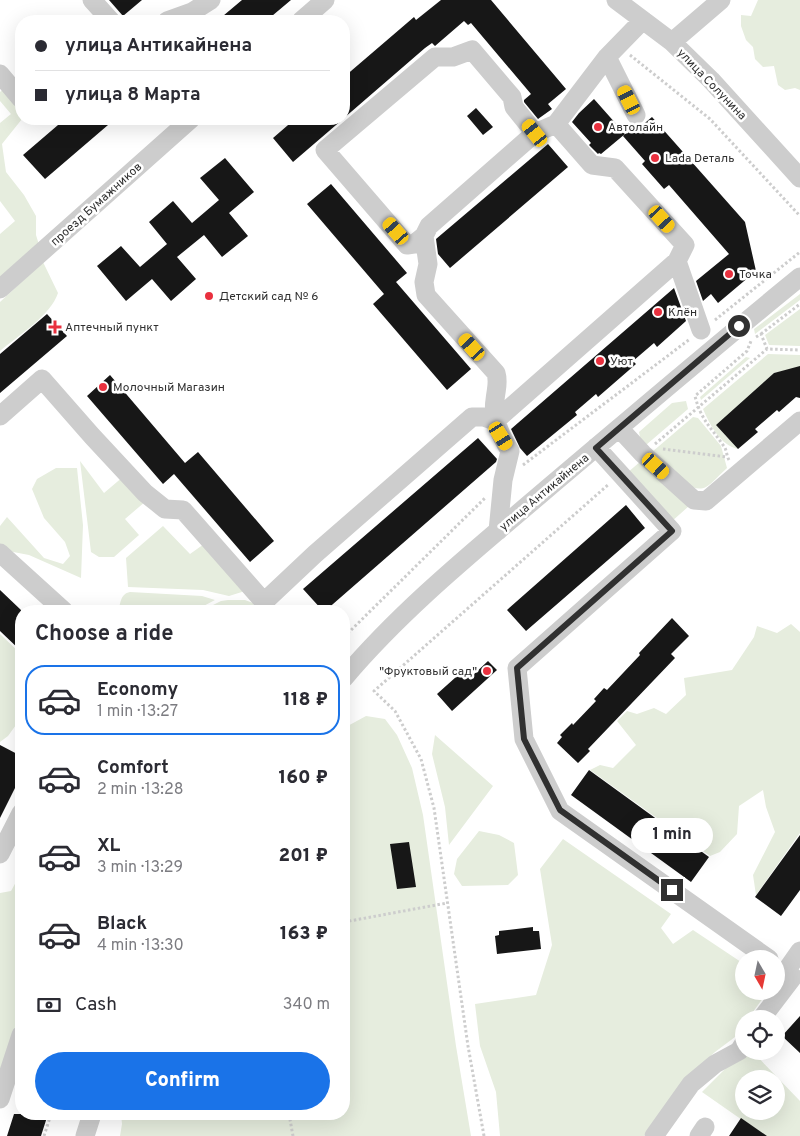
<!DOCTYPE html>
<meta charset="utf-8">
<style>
body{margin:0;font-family:Overpass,sans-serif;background:#f7f7f7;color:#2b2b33;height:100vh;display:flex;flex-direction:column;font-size:19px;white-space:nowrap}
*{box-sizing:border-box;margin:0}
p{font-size:16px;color:#7c7c81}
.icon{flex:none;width:28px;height:28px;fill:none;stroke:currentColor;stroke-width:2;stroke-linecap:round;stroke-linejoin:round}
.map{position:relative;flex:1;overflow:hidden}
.details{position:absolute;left:15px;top:605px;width:335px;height:515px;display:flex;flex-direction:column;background:#fff;border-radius:20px;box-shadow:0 5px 20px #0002}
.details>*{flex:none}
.hud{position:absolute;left:15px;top:15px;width:335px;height:110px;border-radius:20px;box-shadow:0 5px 20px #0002;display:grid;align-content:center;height:110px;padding:0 20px;background:#fff}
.needle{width:32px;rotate:171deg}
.fabs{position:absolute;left:735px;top:950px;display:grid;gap:10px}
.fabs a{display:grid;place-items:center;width:50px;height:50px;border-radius:50%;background:#fff;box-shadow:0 5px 20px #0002;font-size:25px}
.end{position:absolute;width:22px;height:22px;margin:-11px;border:6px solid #303030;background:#fff;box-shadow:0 0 0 2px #fff}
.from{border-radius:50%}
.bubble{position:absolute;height:35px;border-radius:18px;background:#fff;box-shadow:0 5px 20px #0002;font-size:16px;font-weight:800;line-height:35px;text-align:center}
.car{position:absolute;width:15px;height:30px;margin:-15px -8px;border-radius:6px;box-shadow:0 0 4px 1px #0007;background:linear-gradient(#f5c518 24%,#345 0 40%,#f5c518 0 76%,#345 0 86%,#f5c518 0)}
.hud b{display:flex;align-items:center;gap:18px;height:48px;font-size:19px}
.hud b+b{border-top:1px solid #e1e1e2}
.hud i{width:12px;height:12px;background:#2b2b33}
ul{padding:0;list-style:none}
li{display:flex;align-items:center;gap:15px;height:70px;margin:0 10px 8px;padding:0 10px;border:2px solid transparent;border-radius:20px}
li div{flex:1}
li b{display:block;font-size:19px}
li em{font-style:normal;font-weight:800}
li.active{border-color:#1a73e8}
li>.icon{width:45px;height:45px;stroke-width:1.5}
h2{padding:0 20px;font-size:22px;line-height:60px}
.pay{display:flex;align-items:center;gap:12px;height:55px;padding:0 20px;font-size:19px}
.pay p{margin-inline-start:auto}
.button{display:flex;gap:10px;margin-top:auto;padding:10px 20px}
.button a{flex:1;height:58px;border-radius:30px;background:#1a73e8;color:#fff;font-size:20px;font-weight:800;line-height:58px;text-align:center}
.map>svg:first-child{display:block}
.green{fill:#e6edde;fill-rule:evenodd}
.building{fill:#171717}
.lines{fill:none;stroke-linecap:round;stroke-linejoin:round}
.path{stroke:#cdcdcd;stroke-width:3;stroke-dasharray:2.5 2.5;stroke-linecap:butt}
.minor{stroke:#cdcdcd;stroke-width:19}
.route{stroke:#303030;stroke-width:6}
.poi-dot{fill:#e9303e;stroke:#fff;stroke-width:2}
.labels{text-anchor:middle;stroke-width:5;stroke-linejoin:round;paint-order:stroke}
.street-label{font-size:12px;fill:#303030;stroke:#fff}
.poi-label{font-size:12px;fill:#303030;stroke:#fff;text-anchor:start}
</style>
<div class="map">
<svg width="800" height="1136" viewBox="0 0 800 1136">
<rect width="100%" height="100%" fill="#fff"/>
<path class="green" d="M 758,0 L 800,0 L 800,90 L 795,88 L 785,90 L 778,85 L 774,66 L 763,67 L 755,59 L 753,47 L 746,40 L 741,26 L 741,15 L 751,16 Z
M 3,89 L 21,111 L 22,119 L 2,144 L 6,172 L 24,195 L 36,216 L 36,235 L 40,248 L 0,288 L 0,234 L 15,221 L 0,201 L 0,123 L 11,114 L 0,101 L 0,92 Z
M 43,262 L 58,293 C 51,315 18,336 0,351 L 0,302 Z
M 800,294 L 800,300 L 755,334 L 754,329 Z
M 800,309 L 800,346 L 769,345 L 765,335 Z
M 768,354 L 800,355 L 800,367 L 774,373 L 717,426 L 738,449 C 720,445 710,425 703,409 Z
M 746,357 L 750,358 L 701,400 L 700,397 Z
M 686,401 L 688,409 L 646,445 L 641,442 L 639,432 L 672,403 Z
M 693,417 L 698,418 L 721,446 L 727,468 C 720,474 713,483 706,487 C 688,496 664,463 652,452 Z
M 80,461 L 104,493 L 124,476 L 146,501 L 125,519 L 139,535 L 114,557 L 99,557 L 91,552 Z
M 641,461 L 689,506 L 671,522 L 627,473 Z
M 56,468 L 77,468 L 83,525 L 81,578 L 29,555 L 8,551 L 0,544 L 0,526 L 7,517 L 44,558 L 63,564 L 70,556 L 65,542 L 44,518 L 32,489 L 37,479 Z
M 163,526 L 190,554 L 204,544 L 245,591 L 229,596 L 203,590 L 128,587 L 126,558 Z
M 130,592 L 202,596 L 215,600 L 194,611 L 118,611 C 121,603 120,594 130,592 Z
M 228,600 L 245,600 L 253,603 L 257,611 L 201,611 L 221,601 Z
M 791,624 L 800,632 L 800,833 L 756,895 L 753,875 L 775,832 L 766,807 L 763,790 L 739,806 L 737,834 L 720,852 L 710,856 L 590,770 L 600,765 L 613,768 L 636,745 L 617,721 L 627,711 L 637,714 L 654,708 L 666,714 L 686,695 L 684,678 L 732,670 L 754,637 L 757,626 L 777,633 Z
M 0,634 L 21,654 L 21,692 L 18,697 L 21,699 L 21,718 L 8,736 L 0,742 Z
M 366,716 L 385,719 L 397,735 L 412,768 L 423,815 L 456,1046 L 471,1136 L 120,1136 L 122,1124 L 121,1114 L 344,1114 L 344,728 Z
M 435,735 L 493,786 L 449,845 L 445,807 L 432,754 Z
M 479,831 L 499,835 L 514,843 L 518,875 L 508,885 L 462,886 L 454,874 L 457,859 Z
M 563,839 L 671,914 L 661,928 L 673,944 L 693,930 L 744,964 L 744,991 L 768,991 L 748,1019 L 744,1019 L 744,1024 L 735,1037 L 715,1052 L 686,1078 L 644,1136 L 500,1136 L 496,1092 L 480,1046 L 475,1004 L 536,995 L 552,945 L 540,869 Z
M 21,873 L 21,1018 L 0,1081 L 0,893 L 11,891 Z
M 753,1052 L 800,1101 L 800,1136 L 765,1136 L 702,1092 L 728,1066 ZM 744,1079 L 776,1079 L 776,1111 L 744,1111 Z"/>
<path class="building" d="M 109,0 L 142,0 L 123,16 Z
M 242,0 L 291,0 L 266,21 L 217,21 Z
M 441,0 L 491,0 L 566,89 L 548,104 L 552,109 L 538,119 L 524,102 L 524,100 L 531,94 L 471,23 L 468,25 L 464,21 L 435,46 L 432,43 L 425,48 L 344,118 L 344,77 L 414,17 L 416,20 Z
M 594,99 L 625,134 L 601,154 L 599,153 L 598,154 L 589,145 L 591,143 L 572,122 L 579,113 Z
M 476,108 L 493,127 L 483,135 L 467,116 Z
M 652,117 L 745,222 L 756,271 L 718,303 L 711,294 L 703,301 L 696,281 L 729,254 L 669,185 L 664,189 L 642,164 L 645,161 L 623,136 L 634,126 L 640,127 Z
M 65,119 L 115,119 L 45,179 L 23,155 Z
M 295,119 L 343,119 L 293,162 L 273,138 Z
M 548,144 L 568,167 L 450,268 L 438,254 L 436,239 Z
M 225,158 L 254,192 L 229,213 L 248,236 L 222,257 L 204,235 L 177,257 L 196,279 L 171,301 L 152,279 L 126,301 L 97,266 L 121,246 L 140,267 L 167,244 L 149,222 L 173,201 L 192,223 L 219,200 L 200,178 Z
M 331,184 L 407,273 L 396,282 L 471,369 L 447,390 L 373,304 L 384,294 L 307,204 Z
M 674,288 L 686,321 L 657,347 L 654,343 L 633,361 L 636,364 L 598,397 L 596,394 L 575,412 L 577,415 L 527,456 L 520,448 L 511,429 Z
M 47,314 L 67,336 L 0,393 L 0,354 Z
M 800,366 L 800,398 L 796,397 L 779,412 L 777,410 L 755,429 L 758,432 L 738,449 L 716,425 L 774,373 Z
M 110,375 L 185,463 L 198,452 L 274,541 L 250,562 L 174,474 L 163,484 L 87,396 Z
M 478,438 L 497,459 L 496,462 L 325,611 L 323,611 L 303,589 Z
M 626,505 L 645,528 L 526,631 L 507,610 Z
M 0,590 L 21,610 L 21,651 L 0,631 Z
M 672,618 L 689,636 L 671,654 L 675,658 L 588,749 L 590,751 L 578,763 L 557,743 L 562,737 L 560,735 L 572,723 L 573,725 L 596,701 L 594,699 L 604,688 L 607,690 L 640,655 L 639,653 Z
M 488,661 L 497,670 L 452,711 L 437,694 L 466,668 L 472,676 Z
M 0,745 L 21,756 L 21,776 L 0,818 Z
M 589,770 L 709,857 L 691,882 L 571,795 Z
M 800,835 L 800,890 L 781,916 L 755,897 Z
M 409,842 L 416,887 L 397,889 L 390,844 Z
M 533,927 L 533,931 L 539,931 L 541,949 L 497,954 L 495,936 L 499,935 L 499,931 Z
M 800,1016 L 800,1053 L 782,1036 Z
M 14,1114 L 48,1114 L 41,1136 L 7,1136 Z
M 741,1118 L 767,1136 L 729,1136 Z"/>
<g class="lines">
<path class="path" d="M 630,55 L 710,119 L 800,216
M 715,320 L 800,252
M 761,334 L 800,304
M 756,337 L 761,334 L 767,349
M 655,444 L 767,349 L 800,350
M 663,449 L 727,457
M 729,460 C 726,455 727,449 723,445 C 710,426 701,420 695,396 L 747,351 L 751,341
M 523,465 L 690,339
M 344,637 L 485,498
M 344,922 L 447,903
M 289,1114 L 293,1136
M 44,1136 L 51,1114
M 484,1136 L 468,1046 L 434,808 L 421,759 L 395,711 L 374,691 L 609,484"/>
<path class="minor" d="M 92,0 L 111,21
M 616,0 L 672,42 L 711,80 L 800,178
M 167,21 L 192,12 L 211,0
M 301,21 L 325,0
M 672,42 L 721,0
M 607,57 L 636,115
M 0,74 L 21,99
M 556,124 L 592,165 L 615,168 L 685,245 L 677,261 L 701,330
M 424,236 L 429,226 L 535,133 L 556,124 L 607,57 L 643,20
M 0,289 L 191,119
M 0,416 L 42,379 L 92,436 L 145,493 L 165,509 L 183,510 L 264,602 L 315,554 L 472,417 L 484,417 L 495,421 L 677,261
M 619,428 L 643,454 L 694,500 L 706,501 L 800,421
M 596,447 L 672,531 L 517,668 L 524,739 L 560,811 L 769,959
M 498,531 L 503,480 L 510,451 C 501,436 492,419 495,400 C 496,389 499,383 496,373 L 426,295 L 424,282 L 428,264 L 424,236 L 414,244 L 407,245 L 325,150 L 435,57 L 453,57 L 472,50 L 512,97 L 514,107 L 535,133
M 0,553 L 64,611
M 344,678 C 404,607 478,548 548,488 C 632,417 715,346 800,277
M 0,854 L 21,813
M 786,971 L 800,951
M 761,1019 L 793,977
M 0,1099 L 21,1035
M 85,1136 L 92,1114
M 654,1136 L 691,1084 L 715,1064 L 739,1051 L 744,1043
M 699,1136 L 705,1127"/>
</g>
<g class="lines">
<path class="route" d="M 672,890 L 560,810 L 524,739 L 517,668 L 672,531 L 596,448 L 739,326"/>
</g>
<g class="poi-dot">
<circle cx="598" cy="127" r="5"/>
<circle cx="655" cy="158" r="5"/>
<circle cx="729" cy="274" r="5"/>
<circle cx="209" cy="296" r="5"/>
<circle cx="658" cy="312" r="5"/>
<path d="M52.5 319.5h5v5h5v5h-5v5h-5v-5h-5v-5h5z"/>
<circle cx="600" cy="361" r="5"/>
<circle cx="103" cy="387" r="5"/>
<circle cx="487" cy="671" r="5"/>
</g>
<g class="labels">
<g class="street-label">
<text transform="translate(712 84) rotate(46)" y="4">улица Солунина</text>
<text transform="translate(96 204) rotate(-42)" y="4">проезд Бумажников</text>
<text transform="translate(544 492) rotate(-40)" y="4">улица Антикайнена</text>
</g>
<g class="poi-label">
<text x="608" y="131">Автолайн</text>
<text x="665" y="162">Lada Dеталь</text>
<text x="739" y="278">Точка</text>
<text x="219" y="300">Детский сад № 6</text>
<text x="668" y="316">Клён</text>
<text x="65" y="331">Аптечный пункт</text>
<text x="610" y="365">Уют</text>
<text x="113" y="391">Молочный Магазин</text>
<text x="477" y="675" text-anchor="end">"Фруктовый сад"</text>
</g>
</g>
</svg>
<div class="fabs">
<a><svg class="needle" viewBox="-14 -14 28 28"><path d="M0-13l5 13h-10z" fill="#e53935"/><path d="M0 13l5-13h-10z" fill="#7c7c81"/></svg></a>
<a><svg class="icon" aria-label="locate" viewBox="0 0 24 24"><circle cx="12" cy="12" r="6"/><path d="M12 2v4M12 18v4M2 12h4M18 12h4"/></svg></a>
<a><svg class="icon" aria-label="layers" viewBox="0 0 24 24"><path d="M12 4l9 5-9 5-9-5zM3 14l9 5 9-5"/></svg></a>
</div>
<i class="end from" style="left:739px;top:326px"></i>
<i class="end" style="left:672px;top:890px"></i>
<div class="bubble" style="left:631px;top:818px;width:82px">1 min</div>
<i class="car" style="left:629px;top:100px;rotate:333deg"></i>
<i class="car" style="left:535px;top:133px;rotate:321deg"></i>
<i class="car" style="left:662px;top:219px;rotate:138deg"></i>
<i class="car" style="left:396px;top:231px;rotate:319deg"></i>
<i class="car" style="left:472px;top:347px;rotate:318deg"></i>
<i class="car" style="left:501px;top:436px;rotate:148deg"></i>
<i class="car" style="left:656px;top:466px;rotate:132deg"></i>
<div class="hud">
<b><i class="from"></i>улица Антикайнена</b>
<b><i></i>улица 8 Марта</b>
</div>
<section class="details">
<h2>Choose a ride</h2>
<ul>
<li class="active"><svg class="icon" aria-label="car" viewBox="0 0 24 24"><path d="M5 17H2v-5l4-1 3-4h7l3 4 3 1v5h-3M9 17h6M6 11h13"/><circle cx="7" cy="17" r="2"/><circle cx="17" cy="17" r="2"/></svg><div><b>Economy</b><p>1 min · 13:27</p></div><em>118 ₽</em></li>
<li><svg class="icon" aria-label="car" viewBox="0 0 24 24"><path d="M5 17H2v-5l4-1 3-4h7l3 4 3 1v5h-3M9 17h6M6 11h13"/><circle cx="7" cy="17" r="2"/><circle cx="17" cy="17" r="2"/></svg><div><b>Comfort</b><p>2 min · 13:28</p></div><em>160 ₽</em></li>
<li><svg class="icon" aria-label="car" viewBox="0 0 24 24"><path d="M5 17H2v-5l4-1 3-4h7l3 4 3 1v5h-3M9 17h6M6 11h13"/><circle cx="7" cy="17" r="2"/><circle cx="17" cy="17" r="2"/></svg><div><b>XL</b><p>3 min · 13:29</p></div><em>201 ₽</em></li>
<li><svg class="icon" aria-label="car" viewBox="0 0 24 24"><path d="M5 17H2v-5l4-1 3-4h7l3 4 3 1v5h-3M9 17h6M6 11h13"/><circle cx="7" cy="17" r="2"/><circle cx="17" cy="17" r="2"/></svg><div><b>Black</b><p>4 min · 13:30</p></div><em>163 ₽</em></li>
</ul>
<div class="pay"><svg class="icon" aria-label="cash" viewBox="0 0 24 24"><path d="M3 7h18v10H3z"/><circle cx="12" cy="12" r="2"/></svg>Cash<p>340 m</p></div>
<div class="button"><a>Confirm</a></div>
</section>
</div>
